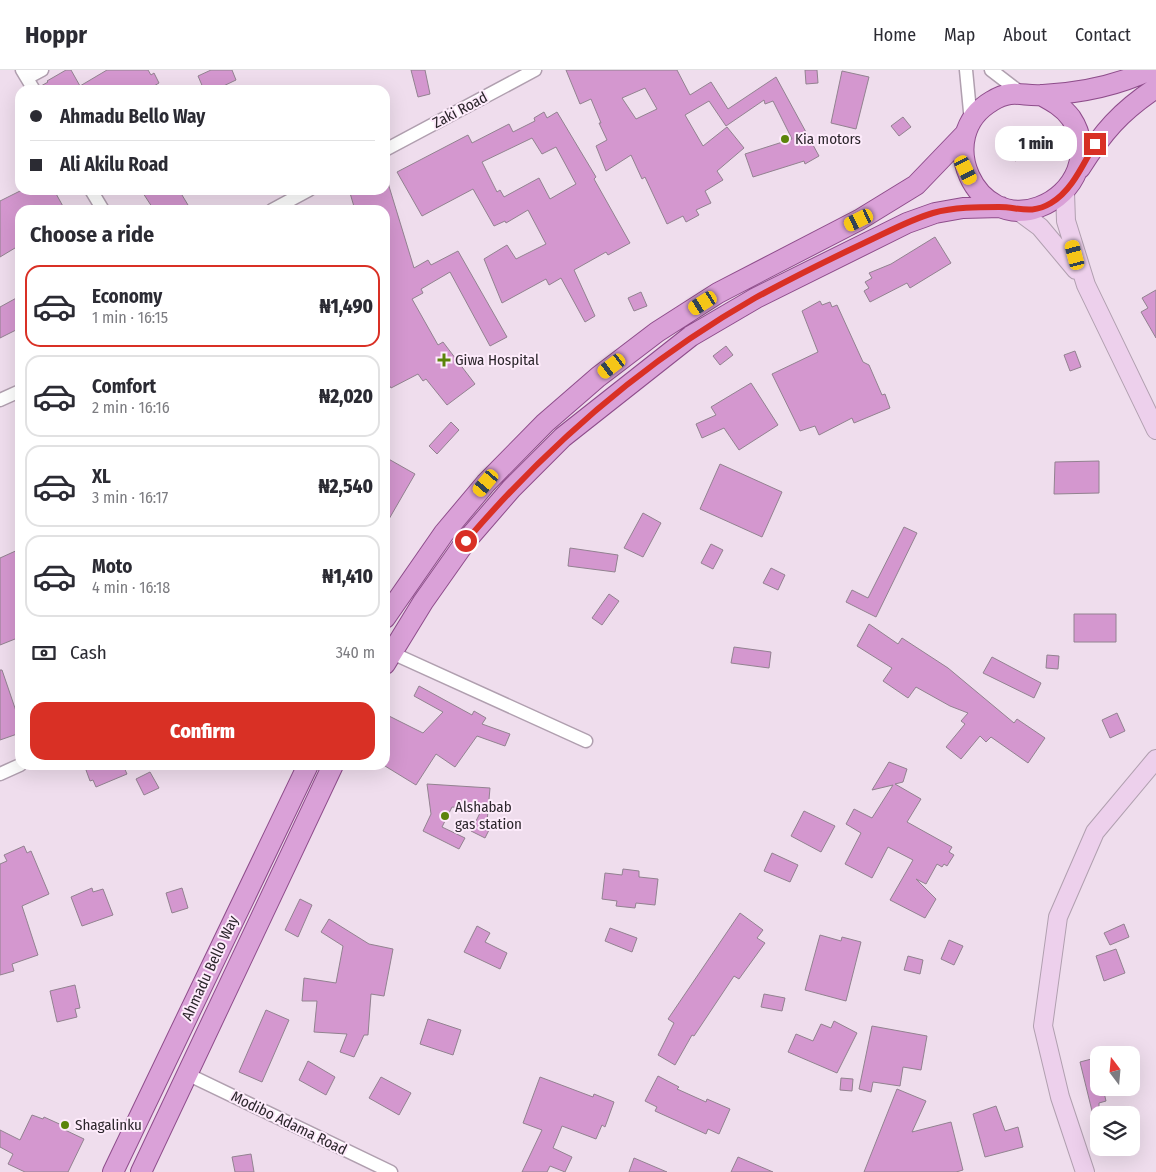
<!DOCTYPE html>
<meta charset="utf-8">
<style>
body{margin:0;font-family:"Fira Sans Condensed",sans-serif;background:#f7f7f7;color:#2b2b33;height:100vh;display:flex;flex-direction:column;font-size:19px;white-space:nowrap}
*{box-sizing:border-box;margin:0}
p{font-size:16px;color:#7c7c81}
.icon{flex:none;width:28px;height:28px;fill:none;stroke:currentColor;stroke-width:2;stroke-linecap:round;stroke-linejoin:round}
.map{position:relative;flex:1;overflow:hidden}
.panel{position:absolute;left:15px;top:135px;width:375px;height:565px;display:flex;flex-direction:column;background:#fff;border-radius:15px;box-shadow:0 5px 20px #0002}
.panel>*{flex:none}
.banner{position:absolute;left:15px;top:15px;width:375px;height:110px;border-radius:15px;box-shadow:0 5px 20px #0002;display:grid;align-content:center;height:110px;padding:0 15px;background:#fff}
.needle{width:32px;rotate:344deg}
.controls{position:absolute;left:1090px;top:976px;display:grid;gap:10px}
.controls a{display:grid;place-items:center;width:50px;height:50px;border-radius:10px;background:#fff;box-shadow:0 5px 20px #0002;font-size:25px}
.end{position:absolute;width:22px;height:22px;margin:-11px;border:6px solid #d93025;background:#fff;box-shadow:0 0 0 2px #fff}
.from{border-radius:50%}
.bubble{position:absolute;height:35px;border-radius:15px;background:#fff;box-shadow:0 5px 20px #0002;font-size:16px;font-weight:800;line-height:35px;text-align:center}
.car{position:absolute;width:15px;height:30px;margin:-15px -8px;border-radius:6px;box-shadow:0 0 4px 1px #0007;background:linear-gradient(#f5c518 24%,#345 0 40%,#f5c518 0 76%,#345 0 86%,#f5c518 0)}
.banner b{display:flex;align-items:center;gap:18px;height:48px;font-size:19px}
.banner b+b{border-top:1px solid #e1e1e2}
.banner i{width:12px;height:12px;background:#2b2b33}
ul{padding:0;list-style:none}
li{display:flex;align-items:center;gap:15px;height:82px;margin:0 10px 8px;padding:0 5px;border:2px solid #e1e1e2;border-radius:15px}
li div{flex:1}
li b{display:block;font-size:19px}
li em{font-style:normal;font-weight:800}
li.active{border-color:#d93025}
li>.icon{width:45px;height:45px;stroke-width:1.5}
h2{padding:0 15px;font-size:22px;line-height:60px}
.pay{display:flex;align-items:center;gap:12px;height:55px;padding:0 15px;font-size:19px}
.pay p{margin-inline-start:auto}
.cta{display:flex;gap:10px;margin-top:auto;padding:10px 15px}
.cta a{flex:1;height:58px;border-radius:15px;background:#d93025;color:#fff;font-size:20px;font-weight:800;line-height:58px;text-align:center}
header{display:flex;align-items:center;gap:30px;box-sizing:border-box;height:70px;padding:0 25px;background:#fff;border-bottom:1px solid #e1e1e2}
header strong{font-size:24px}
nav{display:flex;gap:28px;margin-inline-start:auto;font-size:18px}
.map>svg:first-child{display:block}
.building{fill:#d497cf;stroke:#928290;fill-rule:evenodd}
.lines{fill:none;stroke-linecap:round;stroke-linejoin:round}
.minor-casing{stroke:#b09faf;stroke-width:15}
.secondary-casing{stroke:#b09faf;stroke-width:20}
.primary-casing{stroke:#8e4d8b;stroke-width:22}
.minor{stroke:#fff;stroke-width:12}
.secondary{stroke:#edd0ec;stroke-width:18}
.primary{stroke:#daa1d8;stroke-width:20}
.route{stroke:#d93025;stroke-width:6}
.poi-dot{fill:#5b840b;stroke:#fdebfb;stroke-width:2}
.labels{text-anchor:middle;stroke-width:4;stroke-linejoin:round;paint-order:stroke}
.street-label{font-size:15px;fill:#2c262c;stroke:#fdebfb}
.poi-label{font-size:15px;fill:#2c262c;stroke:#fdebfb;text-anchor:start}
</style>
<header>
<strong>Hoppr</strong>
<nav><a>Home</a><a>Map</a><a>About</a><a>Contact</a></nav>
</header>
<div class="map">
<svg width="1156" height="1102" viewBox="0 0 1156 1102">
<rect width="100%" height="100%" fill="#efdded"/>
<path class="building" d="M 66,0 L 71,0 L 80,16 L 107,0 L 148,0 L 151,5 L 154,3 L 159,13 L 154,16 L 156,20 L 42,20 L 41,16 L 48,12 L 47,11 Z
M 211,0 L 232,0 L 236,10 L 215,20 L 204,20 L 198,6 Z
M 411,0 L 425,0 L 430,24 L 418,27 Z
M 566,0 L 677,0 L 690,25 L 711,12 L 728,39 L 776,7 L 819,86 L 805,94 L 804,91 L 753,107 L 745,84 L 792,69 L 773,31 L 765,34 L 764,30 L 726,56 L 709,31 L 685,45 L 703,76 L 727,57 L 744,78 L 717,101 L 723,110 L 705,121 L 711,133 L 696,140 L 699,145 L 686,152 L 683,146 L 667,154 L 645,107 L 642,109 L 631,85 L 606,101 L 596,76 L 607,70 L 599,53 L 601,53 L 591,29 L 580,34 ZM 645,18 L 657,39 L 636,49 L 622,28 Z
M 805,0 L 817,0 L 818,13 L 806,14 Z
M 842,1 L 869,7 L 856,59 L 831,53 Z
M 544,42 L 547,48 L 557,42 L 596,107 L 594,109 L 630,173 L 608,185 L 606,182 L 574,200 L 595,246 L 585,252 L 561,208 L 549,215 L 546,209 L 502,233 L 484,189 L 507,175 L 516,189 L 546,174 L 528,140 L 506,153 L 505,151 L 494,156 L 473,119 L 422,146 L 397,102 L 468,65 L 472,73 L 509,54 L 513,62 L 535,51 L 534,48 ZM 532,68 L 542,84 L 556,77 L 576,114 L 550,129 L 539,108 L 504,127 L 500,120 L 497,122 L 482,92 Z
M 903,47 L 911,57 L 899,66 L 891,56 Z
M 1019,76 L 1025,86 L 1015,91 L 1009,82 Z
M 385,113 L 388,113 L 414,198 L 428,190 L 431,195 L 458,181 L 507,267 L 490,276 L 450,202 L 421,219 L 423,223 L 412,229 L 438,275 L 443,272 L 475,314 L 447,335 L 426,309 L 423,311 L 418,304 L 391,318 L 385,308 L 385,140 L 355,140 L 350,123 L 359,120 L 385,120 Z
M 22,120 L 54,120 L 65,140 L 20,140 L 20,175 L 0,187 L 0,131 Z
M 141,120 L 179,120 L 191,140 L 154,140 Z
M 935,167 L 951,193 L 910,218 L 907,213 L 870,232 L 864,221 L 869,218 L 865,212 L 872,208 L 869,203 L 891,194 Z
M 1156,220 L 1156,268 L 1141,242 L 1148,238 L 1142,228 Z
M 641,222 L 647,236 L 634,241 L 628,228 Z
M 20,226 L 20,258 L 0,268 L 0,237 Z
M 820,231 L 822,235 L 830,232 L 832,237 L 837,235 L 863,292 L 869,295 L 882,325 L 885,324 L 890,338 L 854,353 L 852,348 L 819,365 L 815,356 L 800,361 L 772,304 L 818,282 L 802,241 Z
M 726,276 L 733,285 L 720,295 L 713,286 Z
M 1075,281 L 1081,297 L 1070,301 L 1064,285 Z
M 751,313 L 778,355 L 739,380 L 724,358 L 702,368 L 696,354 L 716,345 L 711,337 Z
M 451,352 L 459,360 L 437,384 L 429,376 Z
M 385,387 L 415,404 L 385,456 Z
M 1099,391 L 1099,423 L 1054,424 L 1055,392 Z
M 720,394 L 782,422 L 762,467 L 700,439 Z
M 643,443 L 661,453 L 643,487 L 624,478 Z
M 904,457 L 917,463 L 876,547 L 846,532 L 852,520 L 868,528 Z
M 711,474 L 723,480 L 713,499 L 701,493 Z
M 570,478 L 618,485 L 615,502 L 568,496 Z
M 20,479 L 20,567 L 0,575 L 0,488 Z
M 771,498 L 785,505 L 778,520 L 763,513 Z
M 609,524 L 619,531 L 602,555 L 592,548 Z
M 1074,544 L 1116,544 L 1116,572 L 1074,572 Z
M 869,554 L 898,574 L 902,568 L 948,598 L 1014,653 L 1017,649 L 1045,668 L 1028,693 L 991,667 L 986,672 L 980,666 L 961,689 L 946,677 L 965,654 L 961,651 L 968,643 L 950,636 L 916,617 L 908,628 L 883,611 L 892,598 L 857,576 Z
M 734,577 L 771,582 L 769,598 L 731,593 Z
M 1047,585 L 1059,586 L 1058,599 L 1046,598 Z
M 992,587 L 1041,613 L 1034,628 L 983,603 Z
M 0,600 L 2,600 L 17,644 L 20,643 L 20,663 L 0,670 Z
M 419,616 L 472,645 L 474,641 L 486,648 L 482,654 L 510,664 L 505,676 L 477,666 L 455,697 L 436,684 L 416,715 L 385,696 L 385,654 L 389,646 L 423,663 L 443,642 L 414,626 Z
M 1117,643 L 1125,661 L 1110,668 L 1102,650 Z
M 889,692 L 907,699 L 903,712 L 895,714 L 921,729 L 907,752 L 952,777 L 949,782 L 954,785 L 947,796 L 944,794 L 942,797 L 937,794 L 926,814 L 916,809 L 936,829 L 925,848 L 890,830 L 913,790 L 888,777 L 872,808 L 845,794 L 861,763 L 846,754 L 854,739 L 872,748 L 893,715 L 872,720 Z
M 87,695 L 123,695 L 127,704 L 96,717 L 93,710 L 90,711 L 86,700 L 89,699 Z
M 150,702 L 159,718 L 144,725 L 136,709 Z
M 427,714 L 490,718 L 487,752 L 492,754 L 485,768 L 471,761 L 482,739 L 452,737 L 442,757 L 465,768 L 459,779 L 423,761 L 431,744 Z
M 804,741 L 835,756 L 821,782 L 791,766 Z
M 24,776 L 27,783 L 31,781 L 49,824 L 22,836 L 38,885 L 12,894 L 14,901 L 0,905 L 0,794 L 7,791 L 4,785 Z
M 772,783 L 798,795 L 790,812 L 764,801 Z
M 623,799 L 639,801 L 639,807 L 658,809 L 655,835 L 636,833 L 635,838 L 616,836 L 617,831 L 602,829 L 605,803 L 622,805 Z
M 92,818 L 93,822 L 103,819 L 113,845 L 82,856 L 71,827 Z
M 182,818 L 188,838 L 172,843 L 166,823 Z
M 300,829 L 312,835 L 298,867 L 285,860 Z
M 740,843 L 763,860 L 757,868 L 765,873 L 739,909 L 734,906 L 694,966 L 692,965 L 675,995 L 658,985 L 674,953 L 668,949 Z
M 329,849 L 369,874 L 393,879 L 384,926 L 371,924 L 368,965 L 364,965 L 354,987 L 340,982 L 347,964 L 314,962 L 317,931 L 302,931 L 304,908 L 336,913 L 343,876 L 321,862 Z
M 1124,854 L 1129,867 L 1110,875 L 1104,863 Z
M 477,856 L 490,863 L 485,872 L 507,883 L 500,899 L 464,882 Z
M 610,858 L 637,868 L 632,882 L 605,871 Z
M 820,865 L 841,871 L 842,867 L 861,872 L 846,931 L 805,920 Z
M 949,870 L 963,876 L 954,895 L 941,889 Z
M 1116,879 L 1125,903 L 1104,911 L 1096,886 Z
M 908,886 L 923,890 L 920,904 L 904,900 Z
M 75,915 L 80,938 L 75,939 L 77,947 L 57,952 L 50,921 Z
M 764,924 L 785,928 L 782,941 L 761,937 Z
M 266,940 L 289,950 L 262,1012 L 239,1002 Z
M 428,949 L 461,960 L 453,985 L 420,974 Z
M 834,951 L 857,963 L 837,1003 L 788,982 L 796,964 L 813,971 L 821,954 L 831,958 Z
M 872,956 L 927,966 L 921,1000 L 903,997 L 900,1016 L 873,1012 L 871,1022 L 859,1019 Z
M 1099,987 L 1099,1018 L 1103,1018 L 1106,1031 L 1099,1033 L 1099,1048 L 1094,1049 L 1080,992 Z
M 308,991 L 335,1007 L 326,1025 L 299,1010 Z
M 658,1006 L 679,1017 L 677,1019 L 706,1032 L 707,1029 L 730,1039 L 719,1064 L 708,1059 L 706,1064 L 655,1041 L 657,1037 L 645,1031 Z
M 381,1007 L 411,1023 L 399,1045 L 369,1028 Z
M 540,1007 L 593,1027 L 594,1024 L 614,1032 L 605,1057 L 602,1055 L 596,1069 L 562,1056 L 553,1078 L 572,1087 L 565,1102 L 550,1096 L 547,1102 L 522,1102 L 542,1060 L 523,1053 Z
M 841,1008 L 853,1009 L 852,1021 L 840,1020 Z
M 897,1019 L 926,1031 L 912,1062 L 951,1052 L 963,1100 L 956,1102 L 864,1102 Z
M 996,1036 L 1005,1061 L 1018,1057 L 1023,1077 L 985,1087 L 973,1044 Z
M 32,1045 L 43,1049 L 44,1047 L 66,1057 L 65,1060 L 84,1069 L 68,1102 L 25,1102 L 8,1094 L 13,1084 L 0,1077 L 0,1060 L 20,1070 Z
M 251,1084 L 254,1102 L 235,1102 L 232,1087 Z
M 738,1087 L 773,1102 L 731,1102 Z
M 634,1088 L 667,1102 L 629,1102 Z"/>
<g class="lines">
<defs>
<path id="minor" d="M 22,0 L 34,20
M 966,0 L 971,52
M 991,0 L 1021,23
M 27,8 L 42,0
M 385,80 L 535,0
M 91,120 L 103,140
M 272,140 L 309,120
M 0,330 L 20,321
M 392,583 L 586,671
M 0,704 L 20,695
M 187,1004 L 391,1102"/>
<path id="secondary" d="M 1065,122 L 1066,151 L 1086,215 L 1156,360
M 1017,140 L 1040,157 L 1076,200
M 1085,1102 L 1060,1027 L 1043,956 L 1058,847 L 1095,762 L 1156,689"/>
<path id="primary" d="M 1041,25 C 1052,31 1063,37 1071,48 C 1094,82 1075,124 1039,137 C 976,161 932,66 992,31 C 1013,18 1023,27 1043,25 C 1081,23 1116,16 1150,0
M 1080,98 C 1103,62 1120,42 1156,18
M 385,548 L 444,463 L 486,413 L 545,353 L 598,307 L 657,262 L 718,223 L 859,150 L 916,115 L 965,64
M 385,594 L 423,532 L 466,471 L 511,419 L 563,367 L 691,266 L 756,228 L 907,153 L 935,143 L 963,138 L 1001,137
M 113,1102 L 308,695
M 141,1102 L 333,695"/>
</defs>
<use href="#minor" class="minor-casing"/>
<use href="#secondary" class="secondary-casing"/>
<use href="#primary" class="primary-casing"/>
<use href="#minor" class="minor"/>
<use href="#secondary" class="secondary"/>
<use href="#primary" class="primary"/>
</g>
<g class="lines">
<path class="route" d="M 466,471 C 549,374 643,292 755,228 C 790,209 826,191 862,174 C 886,163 909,150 933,143 C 954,137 978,137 999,137 C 1019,137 1031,145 1051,133 C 1072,121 1083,94 1095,74"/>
</g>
<g class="poi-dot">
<circle cx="785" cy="69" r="5"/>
<path d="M441.5 282.5h5v5h5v5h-5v5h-5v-5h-5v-5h5z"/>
<circle cx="445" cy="746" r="5"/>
<circle cx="65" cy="1055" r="5"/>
</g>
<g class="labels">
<g class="street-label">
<text transform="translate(460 40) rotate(-28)" y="5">Zaki Road</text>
<text transform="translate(210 898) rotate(-65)" y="5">Ahmadu Bello Way</text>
<text transform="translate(289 1053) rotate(26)" y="5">Modibo Adama Road</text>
</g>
<g class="poi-label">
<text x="795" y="74">Kia motors</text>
<text x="455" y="295">Giwa Hospital</text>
<text x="455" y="742">Alshabab<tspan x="455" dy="17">gas station</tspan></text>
<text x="75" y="1060">Shagalinku</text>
</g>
</g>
</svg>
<div class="controls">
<a><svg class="needle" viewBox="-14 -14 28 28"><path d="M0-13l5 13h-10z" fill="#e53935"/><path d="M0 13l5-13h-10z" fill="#7c7c81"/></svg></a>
<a><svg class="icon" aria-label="layers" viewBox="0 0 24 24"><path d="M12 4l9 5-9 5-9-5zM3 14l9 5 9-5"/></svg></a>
</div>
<i class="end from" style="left:466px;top:471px"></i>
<i class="end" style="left:1095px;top:74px"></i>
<div class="bubble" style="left:995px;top:56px;width:82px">1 min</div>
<i class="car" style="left:966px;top:100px;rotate:154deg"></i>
<i class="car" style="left:859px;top:150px;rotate:244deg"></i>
<i class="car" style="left:1075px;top:185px;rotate:345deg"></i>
<i class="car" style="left:703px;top:233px;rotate:238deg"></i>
<i class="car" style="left:612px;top:296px;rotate:233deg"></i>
<i class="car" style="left:486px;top:413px;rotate:220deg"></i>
<div class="banner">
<b><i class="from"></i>Ahmadu Bello Way</b>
<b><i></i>Ali Akilu Road</b>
</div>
<section class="panel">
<h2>Choose a ride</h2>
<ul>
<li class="active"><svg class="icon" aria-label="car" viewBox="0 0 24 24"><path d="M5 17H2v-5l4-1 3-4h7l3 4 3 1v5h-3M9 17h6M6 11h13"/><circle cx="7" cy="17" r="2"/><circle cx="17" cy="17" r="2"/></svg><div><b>Economy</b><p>1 min · 16:15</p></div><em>₦1,490</em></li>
<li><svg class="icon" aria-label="car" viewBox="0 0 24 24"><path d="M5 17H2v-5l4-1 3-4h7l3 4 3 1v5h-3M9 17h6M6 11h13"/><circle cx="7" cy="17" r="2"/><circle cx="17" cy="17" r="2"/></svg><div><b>Comfort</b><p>2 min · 16:16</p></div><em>₦2,020</em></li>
<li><svg class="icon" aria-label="car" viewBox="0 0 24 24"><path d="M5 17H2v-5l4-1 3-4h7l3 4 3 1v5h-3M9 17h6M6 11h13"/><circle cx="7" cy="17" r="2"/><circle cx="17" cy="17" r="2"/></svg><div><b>XL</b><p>3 min · 16:17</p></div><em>₦2,540</em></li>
<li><svg class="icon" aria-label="car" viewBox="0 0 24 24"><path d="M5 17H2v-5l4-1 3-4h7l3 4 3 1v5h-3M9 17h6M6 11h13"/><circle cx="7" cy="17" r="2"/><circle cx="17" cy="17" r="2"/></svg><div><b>Moto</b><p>4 min · 16:18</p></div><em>₦1,410</em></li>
</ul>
<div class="pay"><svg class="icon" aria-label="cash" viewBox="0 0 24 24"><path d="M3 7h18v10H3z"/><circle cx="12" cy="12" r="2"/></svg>Cash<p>340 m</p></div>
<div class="cta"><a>Confirm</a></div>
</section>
</div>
